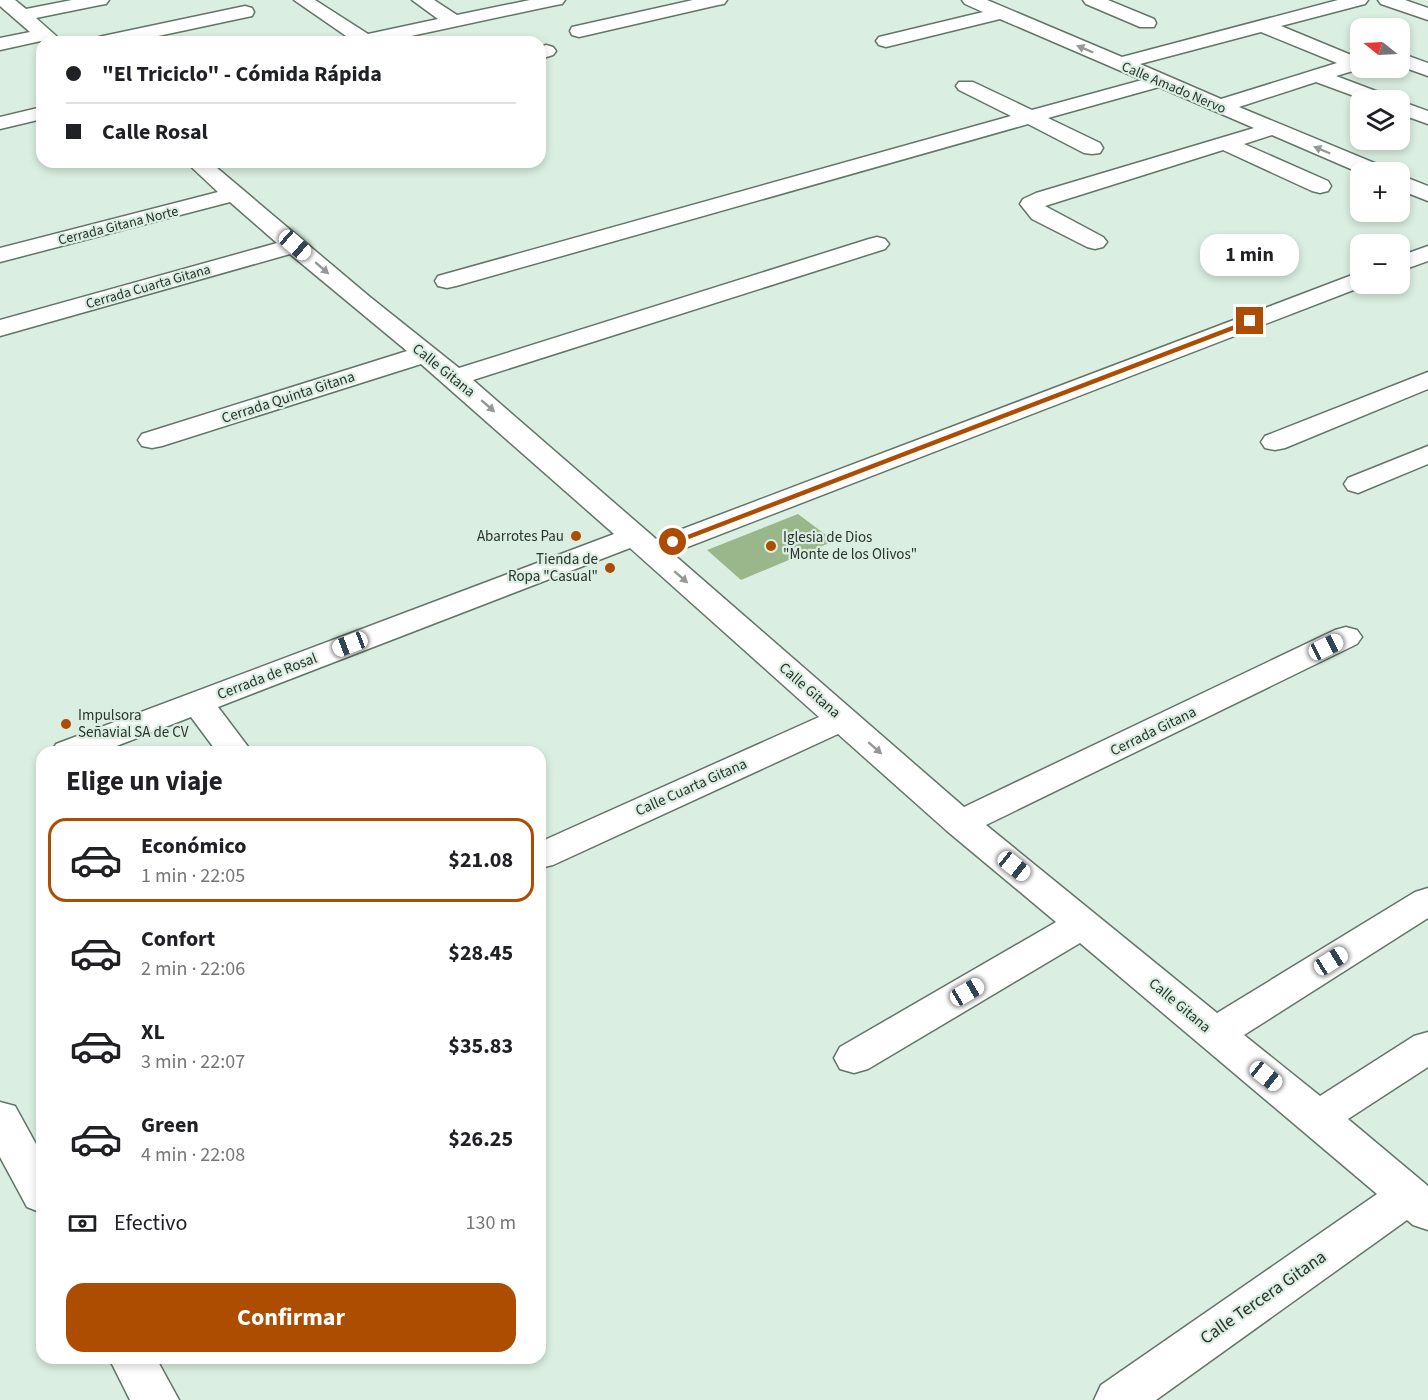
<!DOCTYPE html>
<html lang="es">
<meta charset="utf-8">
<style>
body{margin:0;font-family:"Source Sans 3",sans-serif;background:#f6f6f6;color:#202124;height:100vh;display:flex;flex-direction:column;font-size:22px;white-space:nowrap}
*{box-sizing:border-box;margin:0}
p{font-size:20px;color:#757577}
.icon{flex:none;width:33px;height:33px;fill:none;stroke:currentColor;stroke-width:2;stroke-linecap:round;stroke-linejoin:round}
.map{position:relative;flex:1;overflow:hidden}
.panel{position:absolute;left:36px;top:746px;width:510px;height:618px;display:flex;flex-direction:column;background:#fff;border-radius:18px;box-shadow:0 3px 9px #0003}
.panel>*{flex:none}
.hud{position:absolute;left:36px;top:36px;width:510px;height:132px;border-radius:18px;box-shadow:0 3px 9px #0003;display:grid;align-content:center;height:132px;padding:0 30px;background:#fff}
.needle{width:39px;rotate:288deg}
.buttons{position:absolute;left:1350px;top:18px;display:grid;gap:12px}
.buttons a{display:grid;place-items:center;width:60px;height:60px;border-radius:12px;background:#fff;box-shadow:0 3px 9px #0003;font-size:30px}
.end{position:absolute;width:27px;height:27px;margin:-14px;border:8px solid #ad4d02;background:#fff;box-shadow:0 0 0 3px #fff}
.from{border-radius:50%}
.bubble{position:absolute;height:42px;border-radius:18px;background:#fff;box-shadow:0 3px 9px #0003;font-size:20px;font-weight:700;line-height:42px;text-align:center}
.car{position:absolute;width:18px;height:36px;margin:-18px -9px;border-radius:8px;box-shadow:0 0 4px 2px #0007;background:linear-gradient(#fff 24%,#345 0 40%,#fff 0 76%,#345 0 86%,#fff 0)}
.hud b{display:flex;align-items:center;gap:21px;height:57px;font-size:22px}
.hud b+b{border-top:2px solid #e0e0e0}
.hud i{width:15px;height:15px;background:#202124}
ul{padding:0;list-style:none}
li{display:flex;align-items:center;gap:18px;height:84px;margin:0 12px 9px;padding:0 18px;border:3px solid transparent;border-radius:18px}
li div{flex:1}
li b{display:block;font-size:22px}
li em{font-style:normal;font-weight:700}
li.on{border-color:#ad4d02}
li>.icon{width:54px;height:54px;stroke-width:1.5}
h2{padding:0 30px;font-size:27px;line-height:72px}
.pay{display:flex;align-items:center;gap:15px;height:66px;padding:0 30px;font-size:22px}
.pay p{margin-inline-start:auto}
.action{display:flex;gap:12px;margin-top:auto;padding:12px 30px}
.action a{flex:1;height:69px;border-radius:18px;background:#ad4d02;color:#fff;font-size:24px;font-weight:700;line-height:69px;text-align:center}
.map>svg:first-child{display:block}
.building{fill:#99b78b}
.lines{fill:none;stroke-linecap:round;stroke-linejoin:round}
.minor-casing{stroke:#637569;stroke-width:3}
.minor{fill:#fff;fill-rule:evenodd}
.oneway{fill:#959996}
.route{fill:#ad4d02}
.poi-dot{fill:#ad4d02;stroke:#daeee1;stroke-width:2}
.labels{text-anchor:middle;stroke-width:4.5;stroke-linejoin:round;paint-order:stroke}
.far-street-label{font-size:14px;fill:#2b332e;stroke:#daeee1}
.street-label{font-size:15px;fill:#2b332e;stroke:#daeee1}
.poi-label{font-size:15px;fill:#2b332e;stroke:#daeee1;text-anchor:end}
.near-street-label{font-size:18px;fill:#2b332e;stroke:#daeee1}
</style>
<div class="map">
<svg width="1428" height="1400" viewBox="0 0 1428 1400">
<rect width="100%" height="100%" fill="#daeee1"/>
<path class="building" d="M 798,514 L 834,541 L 741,580 L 707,550 Z"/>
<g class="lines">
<defs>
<path id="minor" d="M 0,0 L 15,0 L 26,9 L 72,0 L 109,0 L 106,4 L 100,5 L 36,18 L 63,42 L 41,41 L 0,50 L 0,38 L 30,32 L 0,6 Z
M 294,0 L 315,0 L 368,34 L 438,19 L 412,0 L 434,0 L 457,15 L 530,0 L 565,0 L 562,4 L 556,5 L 383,42 L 346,42 L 349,38 Z
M 693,0 L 727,0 L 724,4 L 718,5 L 579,37 L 572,35 L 570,31 L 572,27 Z
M 962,0 L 987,0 L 1122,57 L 1338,0 L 1368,0 L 1365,4 L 1281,26 L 1356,57 L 1360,56 L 1360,68 L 1363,68 L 1336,76 L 1389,96 L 1392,100 L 1365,100 L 1316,82 L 1239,107 L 1384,167 L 1387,172 L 1360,173 L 1272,135 L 1244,144 L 1328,181 L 1331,186 L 1328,191 L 1320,193 L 1312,191 L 1223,150 L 1045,206 L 1103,237 L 1107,242 L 1103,247 L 1095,249 L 1087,247 L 1032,219 L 1020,204 L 1023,199 L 1036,193 L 1254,128 L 1159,87 L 1048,118 L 1100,143 L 1103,148 L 1100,153 L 1092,154 L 1084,153 L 1028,124 L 456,286 L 447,288 L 438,286 L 435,281 L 438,276 L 1011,116 L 959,90 L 956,86 L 959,82 L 973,82 L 1032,110 L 1142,80 L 1000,19 L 886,47 L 879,45 L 876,41 L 879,37 L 983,12 L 965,4 ZM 1261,32 L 1337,63 L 1221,99 L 1140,64 Z
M 1083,0 L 1108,0 L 1154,19 L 1156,23 L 1154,27 L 1140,27 L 1086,4 Z
M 1378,0 L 1405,0 L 1428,8 L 1428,20 L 1381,4 Z
M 245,6 L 252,8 L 254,12 L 252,16 L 130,42 L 93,42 L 96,38 L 103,36 Z
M 546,45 L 553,47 L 556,51 L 553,55 L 540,59 L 540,47 Z
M 1400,53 L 1428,63 L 1428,76 L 1400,66 Z
M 1400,101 L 1428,111 L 1428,124 L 1400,114 Z
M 42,107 L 42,119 L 0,129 L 0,117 Z
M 186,162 L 210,162 L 370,297 L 459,368 L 869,239 L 877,237 L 885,239 L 889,244 L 885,249 L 473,380 L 656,539 L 1360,272 L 1360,284 L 1369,284 L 672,553 L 964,807 L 1335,630 L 1346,627 L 1357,630 L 1362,637 L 1357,644 L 986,825 L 1217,1013 L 1415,892 L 1428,888 L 1428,918 L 1244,1035 L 1320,1096 L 1414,1036 L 1428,1032 L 1428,1067 L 1348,1119 L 1428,1186 L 1428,1230 L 1413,1225 L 1407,1220 L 1156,1400 L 1094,1400 L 1101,1385 L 1377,1194 L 1080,943 L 868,1069 L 854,1073 L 840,1069 L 834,1058 L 840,1047 L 1056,922 L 947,831 L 838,734 L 553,865 L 540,868 L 540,842 L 819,717 L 630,548 L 218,707 L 252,752 L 217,752 L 191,717 L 101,752 L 51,752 L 56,744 L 614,534 L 421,364 L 162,446 L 152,448 L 142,446 L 138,440 L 142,434 L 407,351 L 290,254 L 0,336 L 0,320 L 277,243 L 230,202 L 0,262 L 0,248 L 218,192 Z
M 1400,175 L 1428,186 L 1428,201 L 1400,190 Z
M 1428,246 L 1428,261 L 1400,271 L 1400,256 Z
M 1428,372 L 1428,389 L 1285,448 L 1275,450 L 1265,448 L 1261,442 L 1265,436 Z
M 1428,446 L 1428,464 L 1358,493 L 1348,490 L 1344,484 L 1348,478 Z
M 0,1102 L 15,1106 L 42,1155 L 42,1213 L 27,1207 L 0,1157 Z
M 109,1358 L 156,1358 L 179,1400 L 130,1400 Z"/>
</defs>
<use href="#minor" class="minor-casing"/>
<use href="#minor" class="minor"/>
</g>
<defs><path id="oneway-solid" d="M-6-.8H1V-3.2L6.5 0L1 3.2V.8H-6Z" transform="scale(1.5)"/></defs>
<g class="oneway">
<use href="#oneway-solid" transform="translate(1085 49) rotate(-157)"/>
<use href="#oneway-solid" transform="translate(1322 150) rotate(-157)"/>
<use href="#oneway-solid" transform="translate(322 268) rotate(41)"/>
<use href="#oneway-solid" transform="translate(488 406) rotate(41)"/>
<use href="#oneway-solid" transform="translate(681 577) rotate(41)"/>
<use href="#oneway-solid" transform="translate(875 748) rotate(41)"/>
</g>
<path class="route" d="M 1250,319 L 1252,323 L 676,544 L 669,542 Z"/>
<g class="poi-dot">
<circle cx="576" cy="536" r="6"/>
<circle cx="771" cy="546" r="6"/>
<circle cx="610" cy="568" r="6"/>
<circle cx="66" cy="724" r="6"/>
</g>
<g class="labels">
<g class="far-street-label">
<text transform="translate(1174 87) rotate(23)" y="5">Calle Amado Nervo</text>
<text transform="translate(118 225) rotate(-14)" y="5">Cerrada Gitana Norte</text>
<text transform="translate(148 286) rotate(-16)" y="5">Cerrada Cuarta Gitana</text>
</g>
<g class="street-label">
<text transform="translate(444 370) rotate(39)" y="5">Calle Gitana</text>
<text transform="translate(288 397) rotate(-18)" y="5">Cerrada Quinta Gitana</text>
<text transform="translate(267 676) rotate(-21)" y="5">Cerrada de Rosal</text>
<text transform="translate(810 690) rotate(41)" y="5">Calle Gitana</text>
<text transform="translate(1153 731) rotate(-26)" y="5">Cerrada Gitana</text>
<text transform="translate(691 787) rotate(-24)" y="5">Calle Cuarta Gitana</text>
<text transform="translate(1180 1005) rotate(40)" y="5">Calle Gitana</text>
</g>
<g class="poi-label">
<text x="564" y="541">Abarrotes Pau</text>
<text x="783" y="542" text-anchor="start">Iglesia de Dios<tspan x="783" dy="17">"Monte de los Olivos"</tspan></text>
<text x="598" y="564">Tienda de<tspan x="598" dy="17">Ropa "Casual"</tspan></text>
<text x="78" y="720" text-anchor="start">Impulsora<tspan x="78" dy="17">Señavial SA de CV</tspan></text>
</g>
<g class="near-street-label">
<text transform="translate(1263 1297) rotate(-35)" y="6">Calle Tercera Gitana</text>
</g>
</g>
</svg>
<div class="buttons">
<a><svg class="needle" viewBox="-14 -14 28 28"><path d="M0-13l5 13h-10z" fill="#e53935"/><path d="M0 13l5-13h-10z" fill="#757577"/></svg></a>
<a><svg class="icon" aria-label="layers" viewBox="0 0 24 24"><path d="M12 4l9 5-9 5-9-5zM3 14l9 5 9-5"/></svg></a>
<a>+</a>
<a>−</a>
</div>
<i class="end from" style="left:673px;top:542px"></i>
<i class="end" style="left:1250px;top:321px"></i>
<div class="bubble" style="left:1200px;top:234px;width:99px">1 min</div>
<i class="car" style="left:295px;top:245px;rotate:131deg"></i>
<i class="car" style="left:350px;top:644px;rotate:249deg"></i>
<i class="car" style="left:1326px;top:647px;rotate:64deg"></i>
<i class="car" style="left:1014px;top:866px;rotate:129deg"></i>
<i class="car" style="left:1331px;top:961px;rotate:58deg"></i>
<i class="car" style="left:967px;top:992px;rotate:60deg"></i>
<i class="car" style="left:1266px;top:1076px;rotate:129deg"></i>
<div class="hud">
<b><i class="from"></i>&quot;El Triciclo&quot; - Cómida Rápida</b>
<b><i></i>Calle Rosal</b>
</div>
<section class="panel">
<h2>Elige un viaje</h2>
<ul>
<li class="on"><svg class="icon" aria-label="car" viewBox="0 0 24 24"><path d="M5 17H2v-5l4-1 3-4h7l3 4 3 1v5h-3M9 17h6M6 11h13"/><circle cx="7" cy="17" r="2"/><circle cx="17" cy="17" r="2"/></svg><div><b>Económico</b><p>1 min · 22:05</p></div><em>$21.08</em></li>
<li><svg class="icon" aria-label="car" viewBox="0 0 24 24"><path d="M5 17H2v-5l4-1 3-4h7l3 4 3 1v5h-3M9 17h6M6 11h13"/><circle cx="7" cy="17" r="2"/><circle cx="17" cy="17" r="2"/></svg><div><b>Confort</b><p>2 min · 22:06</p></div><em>$28.45</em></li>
<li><svg class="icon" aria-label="car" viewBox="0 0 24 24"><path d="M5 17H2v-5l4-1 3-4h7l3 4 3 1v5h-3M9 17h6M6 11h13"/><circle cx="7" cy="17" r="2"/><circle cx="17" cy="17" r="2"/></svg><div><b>XL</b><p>3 min · 22:07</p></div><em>$35.83</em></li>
<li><svg class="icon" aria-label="car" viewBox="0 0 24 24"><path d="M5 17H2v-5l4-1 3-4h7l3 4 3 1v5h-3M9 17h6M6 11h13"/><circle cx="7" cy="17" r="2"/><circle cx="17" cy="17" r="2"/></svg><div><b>Green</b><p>4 min · 22:08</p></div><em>$26.25</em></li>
</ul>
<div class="pay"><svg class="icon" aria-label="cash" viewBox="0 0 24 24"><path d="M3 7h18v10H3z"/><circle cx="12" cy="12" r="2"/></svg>Efectivo<p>130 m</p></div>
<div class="action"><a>Confirmar</a></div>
</section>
</div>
